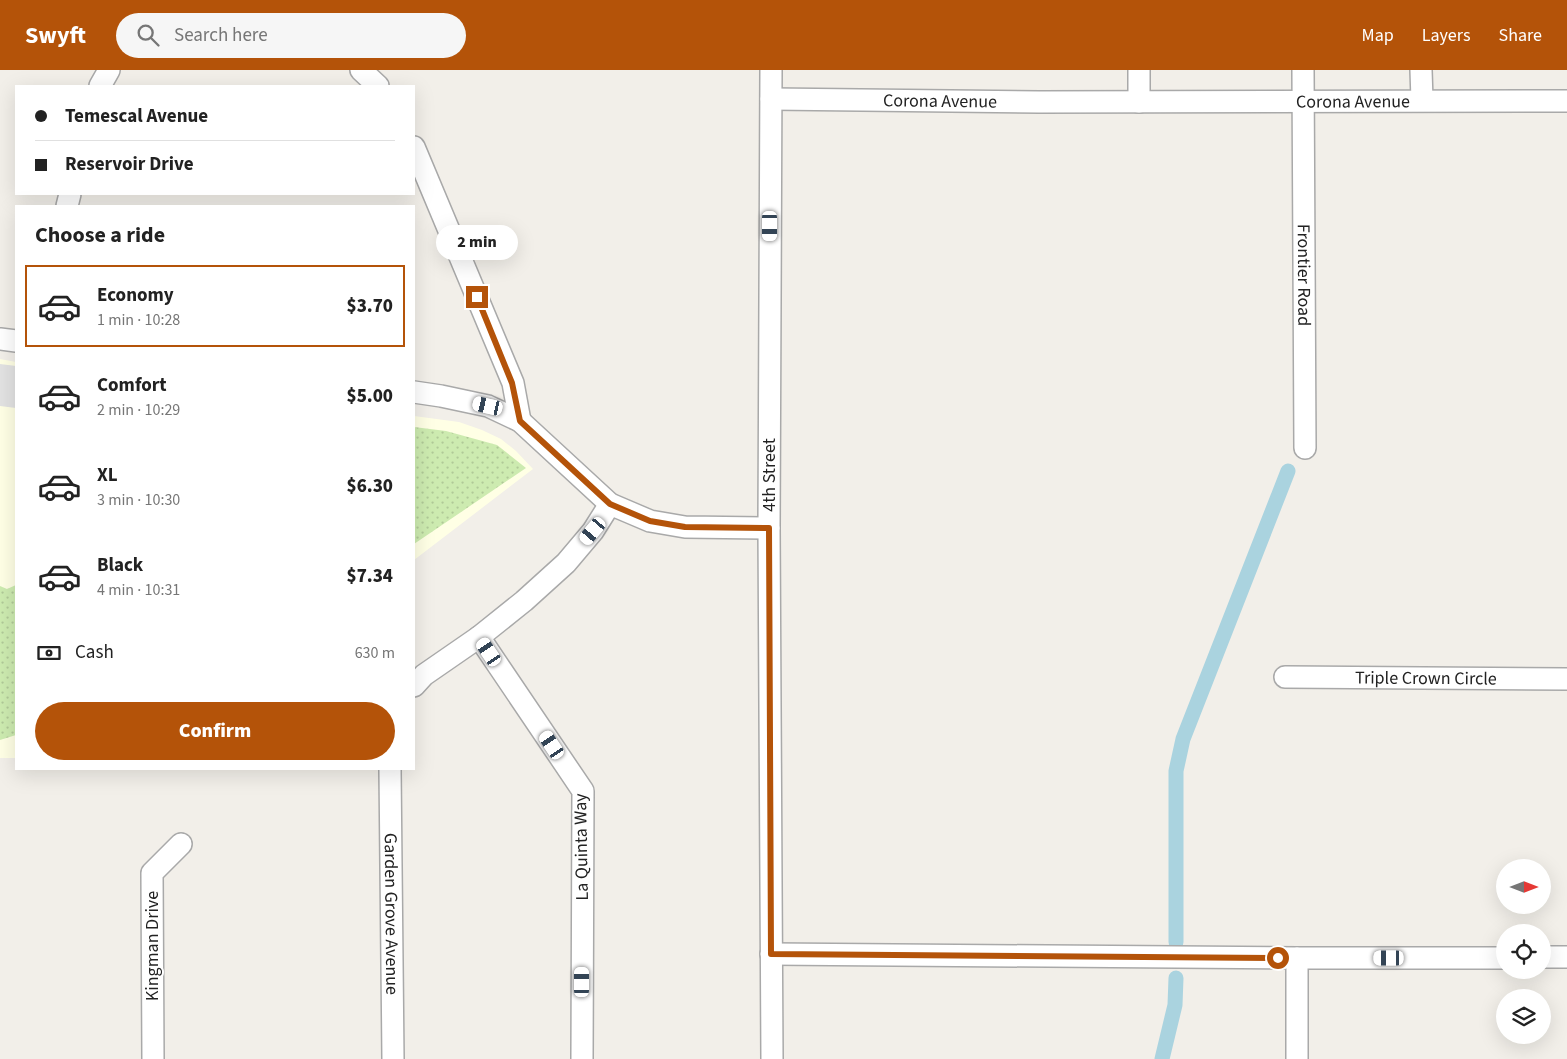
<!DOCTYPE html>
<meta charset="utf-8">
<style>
body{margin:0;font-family:"Source Sans 3",sans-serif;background:#f6f6f6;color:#222;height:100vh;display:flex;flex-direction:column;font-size:19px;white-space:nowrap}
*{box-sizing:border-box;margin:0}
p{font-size:16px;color:#767676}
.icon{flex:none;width:28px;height:28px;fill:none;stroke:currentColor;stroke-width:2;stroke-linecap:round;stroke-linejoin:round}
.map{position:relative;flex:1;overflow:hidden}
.sheet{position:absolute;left:15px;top:135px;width:400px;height:565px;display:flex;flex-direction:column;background:#fff;border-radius:0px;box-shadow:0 5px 20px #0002}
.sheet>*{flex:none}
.top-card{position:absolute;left:15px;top:15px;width:400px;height:110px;border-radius:0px;box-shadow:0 5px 20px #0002;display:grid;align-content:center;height:110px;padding:0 20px;background:#fff}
.needle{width:32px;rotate:90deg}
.fabs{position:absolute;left:1496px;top:789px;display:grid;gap:10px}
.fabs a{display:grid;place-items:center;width:55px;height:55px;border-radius:50%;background:#fff;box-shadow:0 5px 20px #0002;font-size:25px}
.end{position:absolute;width:22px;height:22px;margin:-11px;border:6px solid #b45309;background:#fff;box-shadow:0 0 0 2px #fff}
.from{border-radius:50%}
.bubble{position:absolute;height:35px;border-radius:18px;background:#fff;box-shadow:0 5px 20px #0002;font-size:16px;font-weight:800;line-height:35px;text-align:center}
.car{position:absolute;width:15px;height:30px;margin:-15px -8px;border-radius:6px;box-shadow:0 0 4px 1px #0007;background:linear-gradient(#fff 24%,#345 0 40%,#fff 0 76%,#345 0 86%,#fff 0)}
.top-card b{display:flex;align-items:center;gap:18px;height:48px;font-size:19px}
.top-card b+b{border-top:1px solid #e0e0e0}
.top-card i{width:12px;height:12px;background:#222}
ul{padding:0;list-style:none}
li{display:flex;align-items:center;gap:15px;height:82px;margin:0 10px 8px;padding:0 10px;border:2px solid transparent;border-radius:0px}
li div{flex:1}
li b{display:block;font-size:19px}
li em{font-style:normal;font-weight:800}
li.active{border-color:#b45309}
li>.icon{width:45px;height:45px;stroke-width:1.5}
h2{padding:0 20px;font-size:22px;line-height:60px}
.pay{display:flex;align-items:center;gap:12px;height:55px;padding:0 20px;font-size:19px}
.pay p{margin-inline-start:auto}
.button{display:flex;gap:10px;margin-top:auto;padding:10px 20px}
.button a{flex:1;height:58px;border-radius:30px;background:#b45309;color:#fff;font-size:20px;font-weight:800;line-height:58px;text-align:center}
header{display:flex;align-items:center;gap:30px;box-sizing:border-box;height:70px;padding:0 25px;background:#b45309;color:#fff}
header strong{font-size:24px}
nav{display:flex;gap:28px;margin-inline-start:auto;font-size:18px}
.search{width:350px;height:45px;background:#f6f6f6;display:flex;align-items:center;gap:12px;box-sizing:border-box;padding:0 18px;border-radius:28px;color:#767676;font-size:19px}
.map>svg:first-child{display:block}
.education{fill:#ffffe5}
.grass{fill:url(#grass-dots)}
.parking{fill:#e2e2e2}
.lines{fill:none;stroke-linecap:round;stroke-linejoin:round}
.canal{stroke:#aad3df;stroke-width:15}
.minor-casing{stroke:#a9a9a9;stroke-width:24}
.minor{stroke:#fff;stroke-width:21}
.route{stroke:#b45309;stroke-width:6}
.labels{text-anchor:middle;stroke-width:4;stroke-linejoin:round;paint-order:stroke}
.street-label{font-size:18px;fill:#222;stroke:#fff}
</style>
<header>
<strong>Swyft</strong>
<div class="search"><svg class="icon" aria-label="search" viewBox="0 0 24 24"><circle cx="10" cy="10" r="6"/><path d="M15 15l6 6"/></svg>Search here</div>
<nav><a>Map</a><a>Layers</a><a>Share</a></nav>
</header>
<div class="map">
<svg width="1567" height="989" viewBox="0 0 1567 989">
<defs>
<pattern id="grass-dots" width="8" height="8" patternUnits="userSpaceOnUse" patternTransform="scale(1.25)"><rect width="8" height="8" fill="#cdebb0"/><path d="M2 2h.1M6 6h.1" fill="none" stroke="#b0c997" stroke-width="1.8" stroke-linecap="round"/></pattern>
</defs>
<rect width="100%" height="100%" fill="#f2efe9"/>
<path class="education" d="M 0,289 L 16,292 L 16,688 L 0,688 Z
M 414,346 L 459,352 L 482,360 L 501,369 L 516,381 L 533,399 L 414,490 Z"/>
<path class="grass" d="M 414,357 L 446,361 L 497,375 L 526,398 L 414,474 Z
M 16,515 L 16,665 L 0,670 L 0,516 L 7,519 Z"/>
<path class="parking" d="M 0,294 L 16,296 L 16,338 L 0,336 Z"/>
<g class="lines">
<path class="canal" d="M 1176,872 L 1176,701 L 1183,669 L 1288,401
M 1162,989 L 1175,935 L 1176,908"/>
<defs>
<g id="minor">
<path d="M 361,0 L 378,16"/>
<path d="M 771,0 L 769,458 L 772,989"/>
<path d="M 1139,0 L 1139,32"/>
<path id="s1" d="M 1303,0 L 1305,378"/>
<path d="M 1421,0 L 1422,30"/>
<path d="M 100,16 L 109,0"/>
<path id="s2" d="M 771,29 L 1039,32 L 1567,31"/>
<path d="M 414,77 L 513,313 L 520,351"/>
<path d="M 67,136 L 70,124"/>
<path d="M 0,269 L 16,271"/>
<path d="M 414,322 L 441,326 L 488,336 L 520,351 L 610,434 L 650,451 L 685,457 L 769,458"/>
<path d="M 479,567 L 583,721 L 582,989"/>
<path id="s3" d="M 1285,607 L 1567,609"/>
<path d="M 414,616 L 424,605 L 479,567 L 524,531 L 566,493 L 593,461 L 610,434"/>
<path id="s4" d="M 390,699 L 393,989"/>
<path d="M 771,884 L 1297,888 L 1505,888"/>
<path d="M 1542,887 L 1567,887"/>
<path d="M 1297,888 L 1297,989"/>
<path d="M 153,989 L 152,803 L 181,774"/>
</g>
</defs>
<use href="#minor" class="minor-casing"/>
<use href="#minor" class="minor"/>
</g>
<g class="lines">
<path class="route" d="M 477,227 L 512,313 L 520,351 L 610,434 L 650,451 L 685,457 L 769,458 L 771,884 L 1278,888"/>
</g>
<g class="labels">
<g class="street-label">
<text dy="6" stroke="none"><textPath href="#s2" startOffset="169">Corona Avenue</textPath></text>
<text dy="6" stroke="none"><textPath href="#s2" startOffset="582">Corona Avenue</textPath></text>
<text dy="6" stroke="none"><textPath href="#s1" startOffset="205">Frontier Road</textPath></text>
<text transform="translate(769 405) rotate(-90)" y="6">4th Street</text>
<text dy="6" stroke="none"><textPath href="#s3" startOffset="141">Triple Crown Circle</textPath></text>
<text transform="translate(581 777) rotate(-91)" y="6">La Quinta Way</text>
<text dy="6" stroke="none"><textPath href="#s4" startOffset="145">Garden Grove Avenue</textPath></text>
<text transform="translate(152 876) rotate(-90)" y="6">Kingman Drive</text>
</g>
</g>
</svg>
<div class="fabs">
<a><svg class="needle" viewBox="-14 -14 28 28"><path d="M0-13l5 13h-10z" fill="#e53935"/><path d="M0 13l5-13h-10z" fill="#767676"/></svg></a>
<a><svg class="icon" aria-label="locate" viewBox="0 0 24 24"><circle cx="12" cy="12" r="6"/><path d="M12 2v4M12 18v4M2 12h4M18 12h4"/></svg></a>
<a><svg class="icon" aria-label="layers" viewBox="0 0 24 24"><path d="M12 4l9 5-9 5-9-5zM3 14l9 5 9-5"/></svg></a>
</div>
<i class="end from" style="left:1278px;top:888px"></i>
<i class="end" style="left:477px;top:227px"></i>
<div class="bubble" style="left:436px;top:155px;width:82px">2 min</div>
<i class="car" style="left:770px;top:156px;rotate:180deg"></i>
<i class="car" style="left:488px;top:336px;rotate:283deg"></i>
<i class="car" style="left:593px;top:461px;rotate:220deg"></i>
<i class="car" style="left:489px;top:582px;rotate:326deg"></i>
<i class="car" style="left:552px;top:675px;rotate:326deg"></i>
<i class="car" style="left:1389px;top:888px;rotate:270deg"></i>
<i class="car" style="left:582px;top:912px;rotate:0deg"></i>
<div class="top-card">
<b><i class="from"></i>Temescal Avenue</b>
<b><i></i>Reservoir Drive</b>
</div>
<section class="sheet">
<h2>Choose a ride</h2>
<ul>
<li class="active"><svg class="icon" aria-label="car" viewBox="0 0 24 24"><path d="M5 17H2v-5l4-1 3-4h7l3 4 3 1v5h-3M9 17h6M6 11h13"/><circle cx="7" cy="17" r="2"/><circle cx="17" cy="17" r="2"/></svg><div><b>Economy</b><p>1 min · 10:28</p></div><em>$3.70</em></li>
<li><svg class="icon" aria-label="car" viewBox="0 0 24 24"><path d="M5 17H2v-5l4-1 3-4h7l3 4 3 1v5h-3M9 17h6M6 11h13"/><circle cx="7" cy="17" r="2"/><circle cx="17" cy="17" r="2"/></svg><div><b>Comfort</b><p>2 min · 10:29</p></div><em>$5.00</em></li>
<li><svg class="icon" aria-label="car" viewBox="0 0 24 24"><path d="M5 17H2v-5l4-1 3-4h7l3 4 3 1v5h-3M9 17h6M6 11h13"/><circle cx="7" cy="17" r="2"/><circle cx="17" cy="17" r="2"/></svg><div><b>XL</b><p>3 min · 10:30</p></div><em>$6.30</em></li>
<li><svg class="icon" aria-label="car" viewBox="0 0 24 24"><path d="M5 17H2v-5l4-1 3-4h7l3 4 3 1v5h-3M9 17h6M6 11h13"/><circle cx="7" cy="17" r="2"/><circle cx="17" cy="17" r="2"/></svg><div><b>Black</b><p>4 min · 10:31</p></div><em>$7.34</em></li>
</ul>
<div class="pay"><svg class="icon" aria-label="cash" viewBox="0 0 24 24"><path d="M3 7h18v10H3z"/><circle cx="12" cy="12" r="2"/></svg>Cash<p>630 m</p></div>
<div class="button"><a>Confirm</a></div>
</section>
</div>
